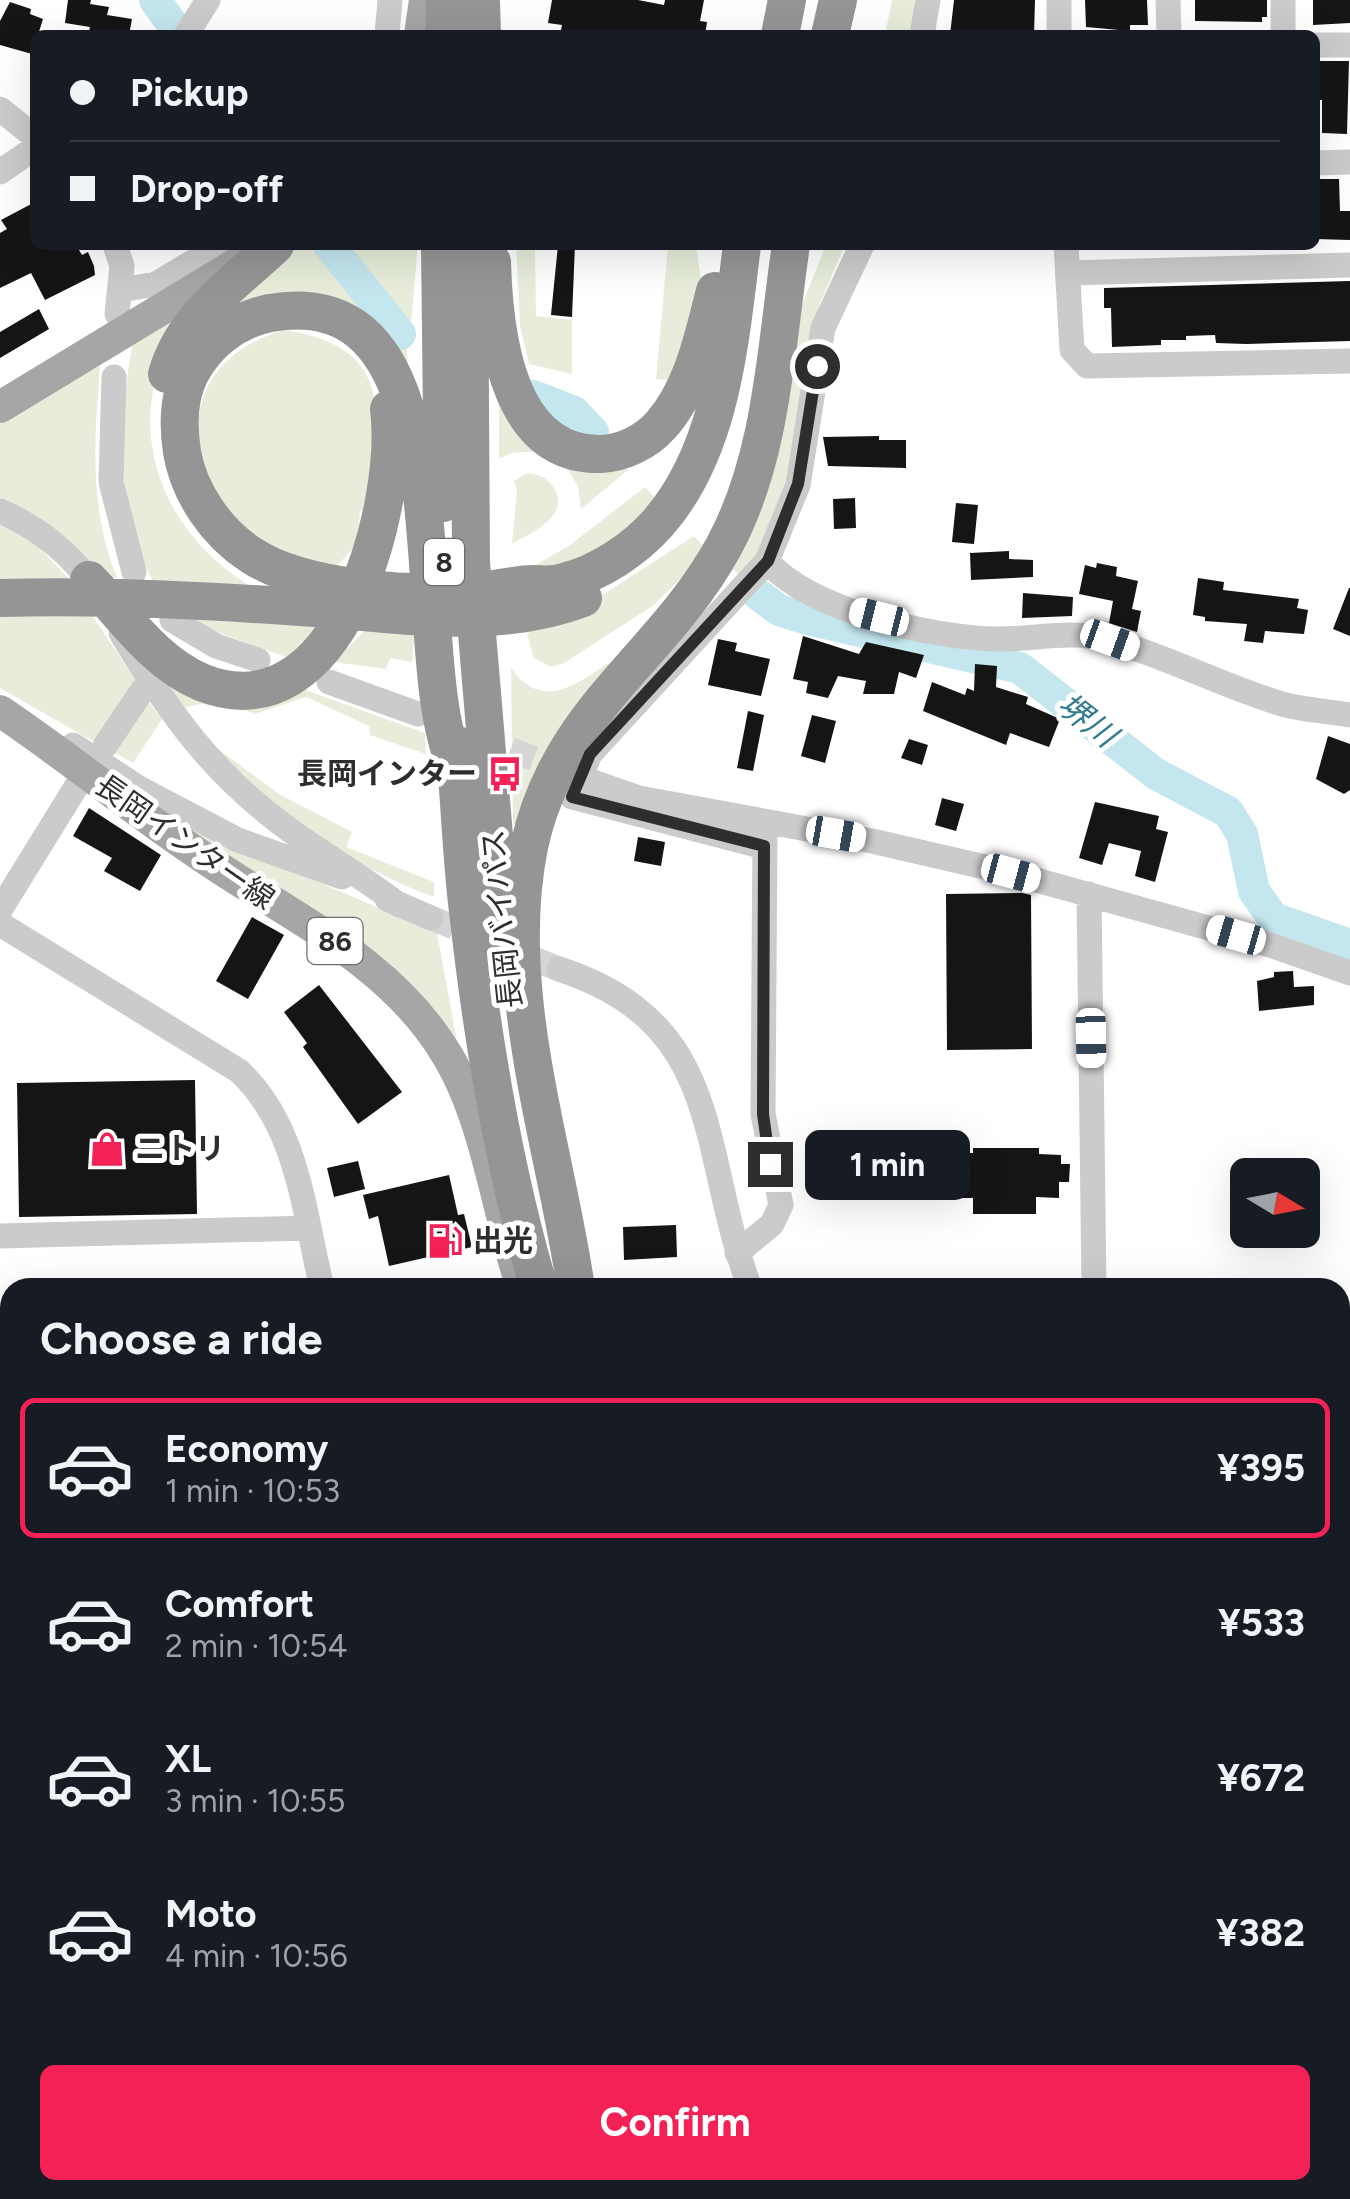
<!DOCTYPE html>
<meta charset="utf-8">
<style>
body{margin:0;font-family:Figtree,"Noto Sans JP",sans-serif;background:#20242c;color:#f1f3f6;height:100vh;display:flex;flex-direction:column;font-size:38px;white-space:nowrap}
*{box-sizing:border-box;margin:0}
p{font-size:32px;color:#9ea1a6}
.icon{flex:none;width:55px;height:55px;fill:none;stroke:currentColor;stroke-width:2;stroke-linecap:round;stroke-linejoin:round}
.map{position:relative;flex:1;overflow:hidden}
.sheet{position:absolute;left:0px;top:1278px;width:1350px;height:922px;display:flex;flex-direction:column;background:#171b24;border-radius:30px 30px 0 0;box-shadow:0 10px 40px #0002}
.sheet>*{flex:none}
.banner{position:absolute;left:30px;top:30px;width:1290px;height:220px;border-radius:15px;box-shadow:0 10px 40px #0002;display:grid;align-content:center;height:220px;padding:0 40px;background:#171b24}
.needle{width:65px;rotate:100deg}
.controls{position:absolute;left:1230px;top:1158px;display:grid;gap:20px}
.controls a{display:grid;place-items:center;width:90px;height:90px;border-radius:15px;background:#171b24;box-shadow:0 10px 40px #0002;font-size:50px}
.end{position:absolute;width:45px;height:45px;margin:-22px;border:12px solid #2e2e2e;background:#fff;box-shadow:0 0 0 5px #fff}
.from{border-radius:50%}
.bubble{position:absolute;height:70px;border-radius:15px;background:#171b24;box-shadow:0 10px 40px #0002;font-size:32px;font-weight:700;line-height:70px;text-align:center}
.car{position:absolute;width:30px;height:60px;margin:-30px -15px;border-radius:12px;box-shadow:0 0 8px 2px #0007;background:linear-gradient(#fff 24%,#345 0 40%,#fff 0 76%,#345 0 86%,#fff 0)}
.banner b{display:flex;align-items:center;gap:35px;height:95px;font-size:38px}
.banner b+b{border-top:2px solid #363941}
.banner i{width:25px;height:25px;background:#f1f3f6}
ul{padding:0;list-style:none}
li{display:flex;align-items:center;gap:30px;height:140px;margin:0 20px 15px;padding:0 20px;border:5px solid transparent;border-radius:15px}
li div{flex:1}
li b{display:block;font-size:38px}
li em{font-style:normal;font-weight:700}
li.current{border-color:#f42157}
li>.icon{width:90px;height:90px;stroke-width:1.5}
h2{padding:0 40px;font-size:45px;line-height:120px}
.action{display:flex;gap:20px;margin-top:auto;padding:20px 40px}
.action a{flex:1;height:115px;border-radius:15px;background:#f42157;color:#fff;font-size:40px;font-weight:700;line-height:115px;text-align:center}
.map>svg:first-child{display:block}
.green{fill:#e7edda}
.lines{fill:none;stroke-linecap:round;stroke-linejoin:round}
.river{stroke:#c4e6ee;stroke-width:32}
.building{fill:#151515}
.minor-tunnel{stroke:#d5d5d5;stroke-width:25;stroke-dasharray:25 12;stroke-linecap:butt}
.minor{stroke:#cbcbcb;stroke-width:25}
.major{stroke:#a6a6a6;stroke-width:32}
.highway{stroke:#959595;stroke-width:38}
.route{stroke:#2e2e2e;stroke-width:12}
.labels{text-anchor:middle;stroke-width:10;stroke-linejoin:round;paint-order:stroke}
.shield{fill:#fff;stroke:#6d6d6d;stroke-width:2.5}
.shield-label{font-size:28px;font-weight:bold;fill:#2e2e2e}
.poi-label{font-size:30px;font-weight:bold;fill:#2e2e2e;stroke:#fff;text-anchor:start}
.street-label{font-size:30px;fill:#2e2e2e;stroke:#fff}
.water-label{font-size:32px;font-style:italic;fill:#337c8f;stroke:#fff}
</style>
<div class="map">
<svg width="1350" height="2199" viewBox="0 0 1350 2199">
<rect width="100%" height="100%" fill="#fff"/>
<path class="green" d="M 892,0 L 920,0 L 914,35 L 885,35 Z
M 295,245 L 325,245 L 406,342 L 409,379 L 368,326 L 194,335 L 255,273 Z
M 333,245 L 418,245 L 410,334 L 368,292 Z
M 516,245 L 535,245 L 536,316 L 572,320 L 572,374 L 529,364 L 520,326 Z
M 668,245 L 696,245 L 701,279 L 674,381 L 656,379 Z
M 826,245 L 845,245 L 818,308 L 791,479 L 759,553 L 741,577 L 732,568 L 802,305 Z
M 182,311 C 171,337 158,363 153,391 C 138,474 186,549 255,589 L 153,581 C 113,509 119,420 133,341 Z
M 284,330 C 397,347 378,415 370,504 L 360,511 L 357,544 L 337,566 C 205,559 130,375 284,330 Z
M 100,366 C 94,441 89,507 117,578 L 94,577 L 39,520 L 0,498 L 0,421 Z
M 499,393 L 542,451 L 511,453 L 499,459 Z
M 562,461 L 622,464 L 628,470 L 581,509 L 578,486 Z
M 527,473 C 540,475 547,477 554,488 C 571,516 531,533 512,544 L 517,491 L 514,481 Z
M 645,487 L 658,501 C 623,534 584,575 532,567 L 570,545 Z
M 0,520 L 30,538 L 73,583 L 0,583 Z
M 694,536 L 708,551 L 654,605 L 564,663 L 551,667 L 534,658 L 527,635 L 536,624 L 599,597 Z
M 87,608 L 138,683 L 98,744 L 0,688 L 0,609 Z
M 180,608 L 326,621 L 292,659 L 208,629 Z
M 368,627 L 415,629 L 412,662 L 390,658 L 386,669 L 334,662 Z
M 608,663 L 613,666 L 526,814 L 513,825 L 511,668 C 541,710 574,687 608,663 Z
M 165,680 L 297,687 L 425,733 L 426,754 L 370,735 L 369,726 L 306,697 L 254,714 C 230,702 209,700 184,708 Z
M 147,700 L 162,719 L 133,763 L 112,751 Z
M 210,743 L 279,794 L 352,832 L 346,847 L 434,882 L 434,897 C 348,866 274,808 210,743 Z
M 120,784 L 244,850 L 437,933 L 458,1047 Z"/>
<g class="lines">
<path class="river" d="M 155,0 L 180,35
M 329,245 L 400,334
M 533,396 L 574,412 L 593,432
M 751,589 L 779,610 L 807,619 L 1020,668 L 1156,774 L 1228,812 L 1242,834 L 1254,891 L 1273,918 L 1350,945
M 124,2190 L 140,2199"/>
</g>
<path class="building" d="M 68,0 L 91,0 L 90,4 L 109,7 L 107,15 L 132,19 L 129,35 L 89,31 L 90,27 L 65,23 Z
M 552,0 L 638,0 L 664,5 L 665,0 L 704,0 L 700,21 L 707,22 L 705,35 L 560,35 L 562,25 L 548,23 Z
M 954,0 L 1035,0 L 1034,35 L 950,35 Z
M 1085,0 L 1147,0 L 1148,25 L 1130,25 L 1130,31 L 1086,27 Z
M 1195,0 L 1267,0 L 1267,17 L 1262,17 L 1262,22 L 1195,21 Z
M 1313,0 L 1350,0 L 1350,23 L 1313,25 Z
M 10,2 L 31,9 L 30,14 L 43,19 L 32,54 L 0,45 L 0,21 Z
M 1315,61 L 1349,61 L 1347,134 L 1322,133 L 1322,100 L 1315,100 Z
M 1318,179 L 1339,179 L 1340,211 L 1350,211 L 1350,240 L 1315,239 Z
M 35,202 L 35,245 L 76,245 L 82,255 L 88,252 L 94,266 L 95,275 L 45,300 L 31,273 L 0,288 L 0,233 L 7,229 L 1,220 Z
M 558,245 L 575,245 L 572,317 L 551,315 Z
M 1350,281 L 1350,341 L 1246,344 L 1216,343 L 1215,335 L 1186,336 L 1186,340 L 1161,340 L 1161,345 L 1112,347 L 1111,308 L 1104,308 L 1104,288 Z
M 39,309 L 49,329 L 0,358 L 0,332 Z
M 879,436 L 879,440 L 906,440 L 906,468 L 828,466 L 823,437 Z
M 855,498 L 856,528 L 834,529 L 833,499 Z
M 956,503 L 978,505 L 974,544 L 952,542 Z
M 1009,551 L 1009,559 L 1033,560 L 1033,577 L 971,580 L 970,553 Z
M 1097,563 L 1117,567 L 1116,576 L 1138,581 L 1132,609 L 1141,611 L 1137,632 L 1109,623 L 1113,601 L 1079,594 L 1085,565 L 1096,568 Z
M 1198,578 L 1224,582 L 1223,590 L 1299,599 L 1297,608 L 1308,610 L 1304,634 L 1265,631 L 1263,643 L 1244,641 L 1247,624 L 1205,621 L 1205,617 L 1193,615 Z
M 1349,588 L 1350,588 L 1350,636 L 1333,629 Z
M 1023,593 L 1073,597 L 1072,616 L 1022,618 Z
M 803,636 L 859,654 L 866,642 L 924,655 L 916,678 L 899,672 L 894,694 L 863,694 L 866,681 L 838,676 L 828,698 L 806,693 L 808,682 L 793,679 Z
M 718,639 L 737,643 L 735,651 L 770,659 L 761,696 L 708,685 Z
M 975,664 L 997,666 L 996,687 L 1028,697 L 1026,704 L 1060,719 L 1049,747 L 1010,733 L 1006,745 L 923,711 L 932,682 L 965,695 L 967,688 L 974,691 Z
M 748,711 L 764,715 L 753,771 L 737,768 Z
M 812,715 L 836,721 L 825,763 L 801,756 Z
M 1328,736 L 1350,744 L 1350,790 L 1344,794 L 1316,779 Z
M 909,739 L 928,745 L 922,765 L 901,758 Z
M 942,798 L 964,804 L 956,831 L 935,825 Z
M 1095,802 L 1159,816 L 1156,829 L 1168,832 L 1155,882 L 1135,876 L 1141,851 L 1109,843 L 1102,865 L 1079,858 Z
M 89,808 L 161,855 L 140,891 L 104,871 L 112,858 L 73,836 Z
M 638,837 L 665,842 L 661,866 L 634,861 Z
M 1022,893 L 1031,895 L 1032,1049 L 947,1050 L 946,894 Z
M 252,917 L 284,935 L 248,999 L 216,981 Z
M 1293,971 L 1294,987 L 1314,986 L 1314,1005 L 1259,1011 L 1257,981 L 1274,977 L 1274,972 Z
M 319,985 L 402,1092 L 358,1124 L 303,1047 L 307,1043 L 284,1012 Z
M 195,1080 L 197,1214 L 19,1217 L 17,1083 Z
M 973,1148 L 1039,1148 L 1039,1154 L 1061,1155 L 1061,1164 L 1070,1164 L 1069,1182 L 1059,1182 L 1059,1198 L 1036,1197 L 1036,1214 L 973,1214 L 973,1198 L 957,1198 L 958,1153 L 973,1153 Z
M 358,1161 L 365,1189 L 334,1197 L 327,1168 Z
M 449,1175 L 458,1215 L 464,1214 L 472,1247 L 389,1266 L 378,1216 L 369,1219 L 363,1195 Z
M 676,1225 L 677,1257 L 624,1260 L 623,1227 Z"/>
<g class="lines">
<path class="minor-tunnel" d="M 476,736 L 570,773
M 431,918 L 559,969"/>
<path class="minor" d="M 1059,0 L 1059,35
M 1168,0 L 1169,35
M 1283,0 L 1283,35
M 186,35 L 208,0
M 387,35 L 390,0
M 922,35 L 928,0
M 1315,45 L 1350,45
M 0,109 L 35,137
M 1315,163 L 1350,162
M 0,172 L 35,148
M 115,245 L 122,266 L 117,314
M 862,245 L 823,328 L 798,485 L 767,561 C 811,611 930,637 995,639 C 1035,640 1070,629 1109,640 C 1168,657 1223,686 1282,704 C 1303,710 1328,711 1350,715
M 1066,245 L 1072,350 L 1087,366 L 1350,361
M 1068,273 L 1350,265
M 121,290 L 156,284 L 221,245
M 114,377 L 111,482 L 134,572
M 0,511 C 37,527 74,555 95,590
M 172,620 L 216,646 L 258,660
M 121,633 C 170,714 213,775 291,831 C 327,857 365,878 399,905
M 329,682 L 418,714
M 73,745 L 139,788 L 238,840 L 342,877
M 105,746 L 142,691
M 593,782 L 639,798 L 872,841 L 1011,873 L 1273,946 L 1350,973
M 764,847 L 572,797 L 590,754 L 767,561
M 1089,894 L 1094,1288
M 387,899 L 431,918
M 0,910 L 76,787
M 0,924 L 239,1071 C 298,1126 304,1213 322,1288
M 559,969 C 727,1024 698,1150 750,1288
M 0,1236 L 308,1228
M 737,1253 L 772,1224 L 781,1205 L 763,1114 L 765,831
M 0,1578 L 10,1582
M 0,1956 L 10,1960
M 0,2004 L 10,1982
M 1340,2006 L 1350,2006
M 0,2106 L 10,2112
M 147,2190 L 150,2199
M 292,2190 L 293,2199
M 621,2190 L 625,2199
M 501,2199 L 518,2190"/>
<path class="major" d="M 420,35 L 425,0
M 0,407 L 236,264
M 0,711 C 67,756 130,808 197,853 C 286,915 390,959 447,1055 C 485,1117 497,1209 519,1278"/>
<path class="highway" d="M 481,0 L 482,35
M 444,35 L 445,0
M 780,35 L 787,0
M 830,35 L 838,0
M 440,245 L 443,503
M 469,245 L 471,562 L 502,931
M 492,262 C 494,332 506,456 601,454 C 623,453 646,442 661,425 C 693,389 703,337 715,291
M 167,374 C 184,316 233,285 275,245
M 89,580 C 124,616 154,662 201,682 C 340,739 401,504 389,409
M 0,598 C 109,595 218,601 327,609 C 410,616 503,629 583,598
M 454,743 C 460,799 461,855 468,911 C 482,1037 503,1166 539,1288
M 456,766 C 402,651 477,276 270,313 C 235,320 206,343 190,374 C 178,398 178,426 182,452 C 189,493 216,532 251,555 C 305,591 414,595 477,591 C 496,590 515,584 533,584 C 545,584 552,586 564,582 C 599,573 634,550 658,523 C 723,449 730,339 742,245
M 576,1288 C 555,1145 500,992 529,847 C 558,710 663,658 724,546 C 773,456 776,344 791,245
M 1007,2190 L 1015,2199
M 1053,2190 L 1061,2199"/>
</g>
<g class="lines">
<path class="route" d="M 770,1164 L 763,1114 L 764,846 L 572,797 L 590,754 L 768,561 L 798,484 L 817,366"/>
</g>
<defs>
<symbol id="bus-bare" viewBox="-9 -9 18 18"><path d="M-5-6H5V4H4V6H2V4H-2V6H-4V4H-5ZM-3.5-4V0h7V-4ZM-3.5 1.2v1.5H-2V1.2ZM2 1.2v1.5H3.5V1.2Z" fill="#f42157" stroke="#fff" stroke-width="2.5" paint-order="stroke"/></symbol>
<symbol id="shop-bare" viewBox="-9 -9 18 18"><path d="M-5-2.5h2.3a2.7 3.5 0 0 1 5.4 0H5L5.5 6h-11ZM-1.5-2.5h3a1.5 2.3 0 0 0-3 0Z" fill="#f42157" stroke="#fff" stroke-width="2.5" paint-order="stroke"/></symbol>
<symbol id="fuel-bare" viewBox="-9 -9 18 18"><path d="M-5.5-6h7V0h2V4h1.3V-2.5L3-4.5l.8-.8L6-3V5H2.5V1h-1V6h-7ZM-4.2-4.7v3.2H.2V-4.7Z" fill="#f42157" stroke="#fff" stroke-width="2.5" paint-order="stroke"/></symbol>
</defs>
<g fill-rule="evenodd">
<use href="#bus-bare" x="480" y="749" width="50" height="50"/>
<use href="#shop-bare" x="82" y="1124" width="50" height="50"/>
<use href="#fuel-bare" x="420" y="1216" width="50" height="50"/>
</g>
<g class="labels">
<g class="shield">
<rect x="424" y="539" width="40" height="46" rx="8"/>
<rect x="307.5" y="918" width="55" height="46" rx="8"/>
</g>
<g class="shield-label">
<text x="444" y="572">8</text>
<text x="335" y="951">86</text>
</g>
<g class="poi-label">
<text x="477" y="784" text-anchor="end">長岡インター</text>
<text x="135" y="1159">ニトリ</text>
<text x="473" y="1251">出光</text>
</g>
<g class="street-label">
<text transform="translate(185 842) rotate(35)" y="10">長岡インター線</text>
<text transform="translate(502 919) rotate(-96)" y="10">長岡バイパス</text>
</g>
<g class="water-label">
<text transform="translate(1087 720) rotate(38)" y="11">堺川</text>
</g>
</g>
</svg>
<div class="controls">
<a><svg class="needle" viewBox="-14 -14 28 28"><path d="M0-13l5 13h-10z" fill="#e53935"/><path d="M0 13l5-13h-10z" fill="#9ea1a6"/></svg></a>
</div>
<i class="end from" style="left:817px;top:366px"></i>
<i class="end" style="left:770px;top:1164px"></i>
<div class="bubble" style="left:805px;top:1130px;width:165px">1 min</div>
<i class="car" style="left:879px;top:617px;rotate:284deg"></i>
<i class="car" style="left:1110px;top:640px;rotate:110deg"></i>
<i class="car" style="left:836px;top:834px;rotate:100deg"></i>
<i class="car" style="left:1011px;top:873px;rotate:105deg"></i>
<i class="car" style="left:1236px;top:935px;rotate:286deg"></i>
<i class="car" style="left:1091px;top:1038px;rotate:179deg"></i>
<div class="banner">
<b><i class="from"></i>Pickup</b>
<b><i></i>Drop-off</b>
</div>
<section class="sheet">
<h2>Choose a ride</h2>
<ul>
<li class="current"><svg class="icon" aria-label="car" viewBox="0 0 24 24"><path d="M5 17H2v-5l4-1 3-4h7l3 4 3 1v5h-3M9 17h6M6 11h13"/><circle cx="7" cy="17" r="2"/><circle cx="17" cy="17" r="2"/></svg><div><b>Economy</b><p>1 min · 10:53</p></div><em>¥395</em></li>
<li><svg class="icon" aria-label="car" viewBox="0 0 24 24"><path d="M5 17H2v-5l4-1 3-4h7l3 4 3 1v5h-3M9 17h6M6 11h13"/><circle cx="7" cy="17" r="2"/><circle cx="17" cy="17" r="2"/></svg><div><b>Comfort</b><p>2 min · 10:54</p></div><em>¥533</em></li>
<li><svg class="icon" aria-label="car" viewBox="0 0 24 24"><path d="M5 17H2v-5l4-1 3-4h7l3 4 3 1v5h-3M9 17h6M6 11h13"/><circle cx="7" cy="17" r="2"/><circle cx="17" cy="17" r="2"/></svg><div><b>XL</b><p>3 min · 10:55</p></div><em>¥672</em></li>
<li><svg class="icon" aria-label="car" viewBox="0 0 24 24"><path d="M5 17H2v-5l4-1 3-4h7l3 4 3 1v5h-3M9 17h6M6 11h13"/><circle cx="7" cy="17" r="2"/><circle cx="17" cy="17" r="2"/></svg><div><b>Moto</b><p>4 min · 10:56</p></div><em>¥382</em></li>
</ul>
<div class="action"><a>Confirm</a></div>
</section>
</div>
